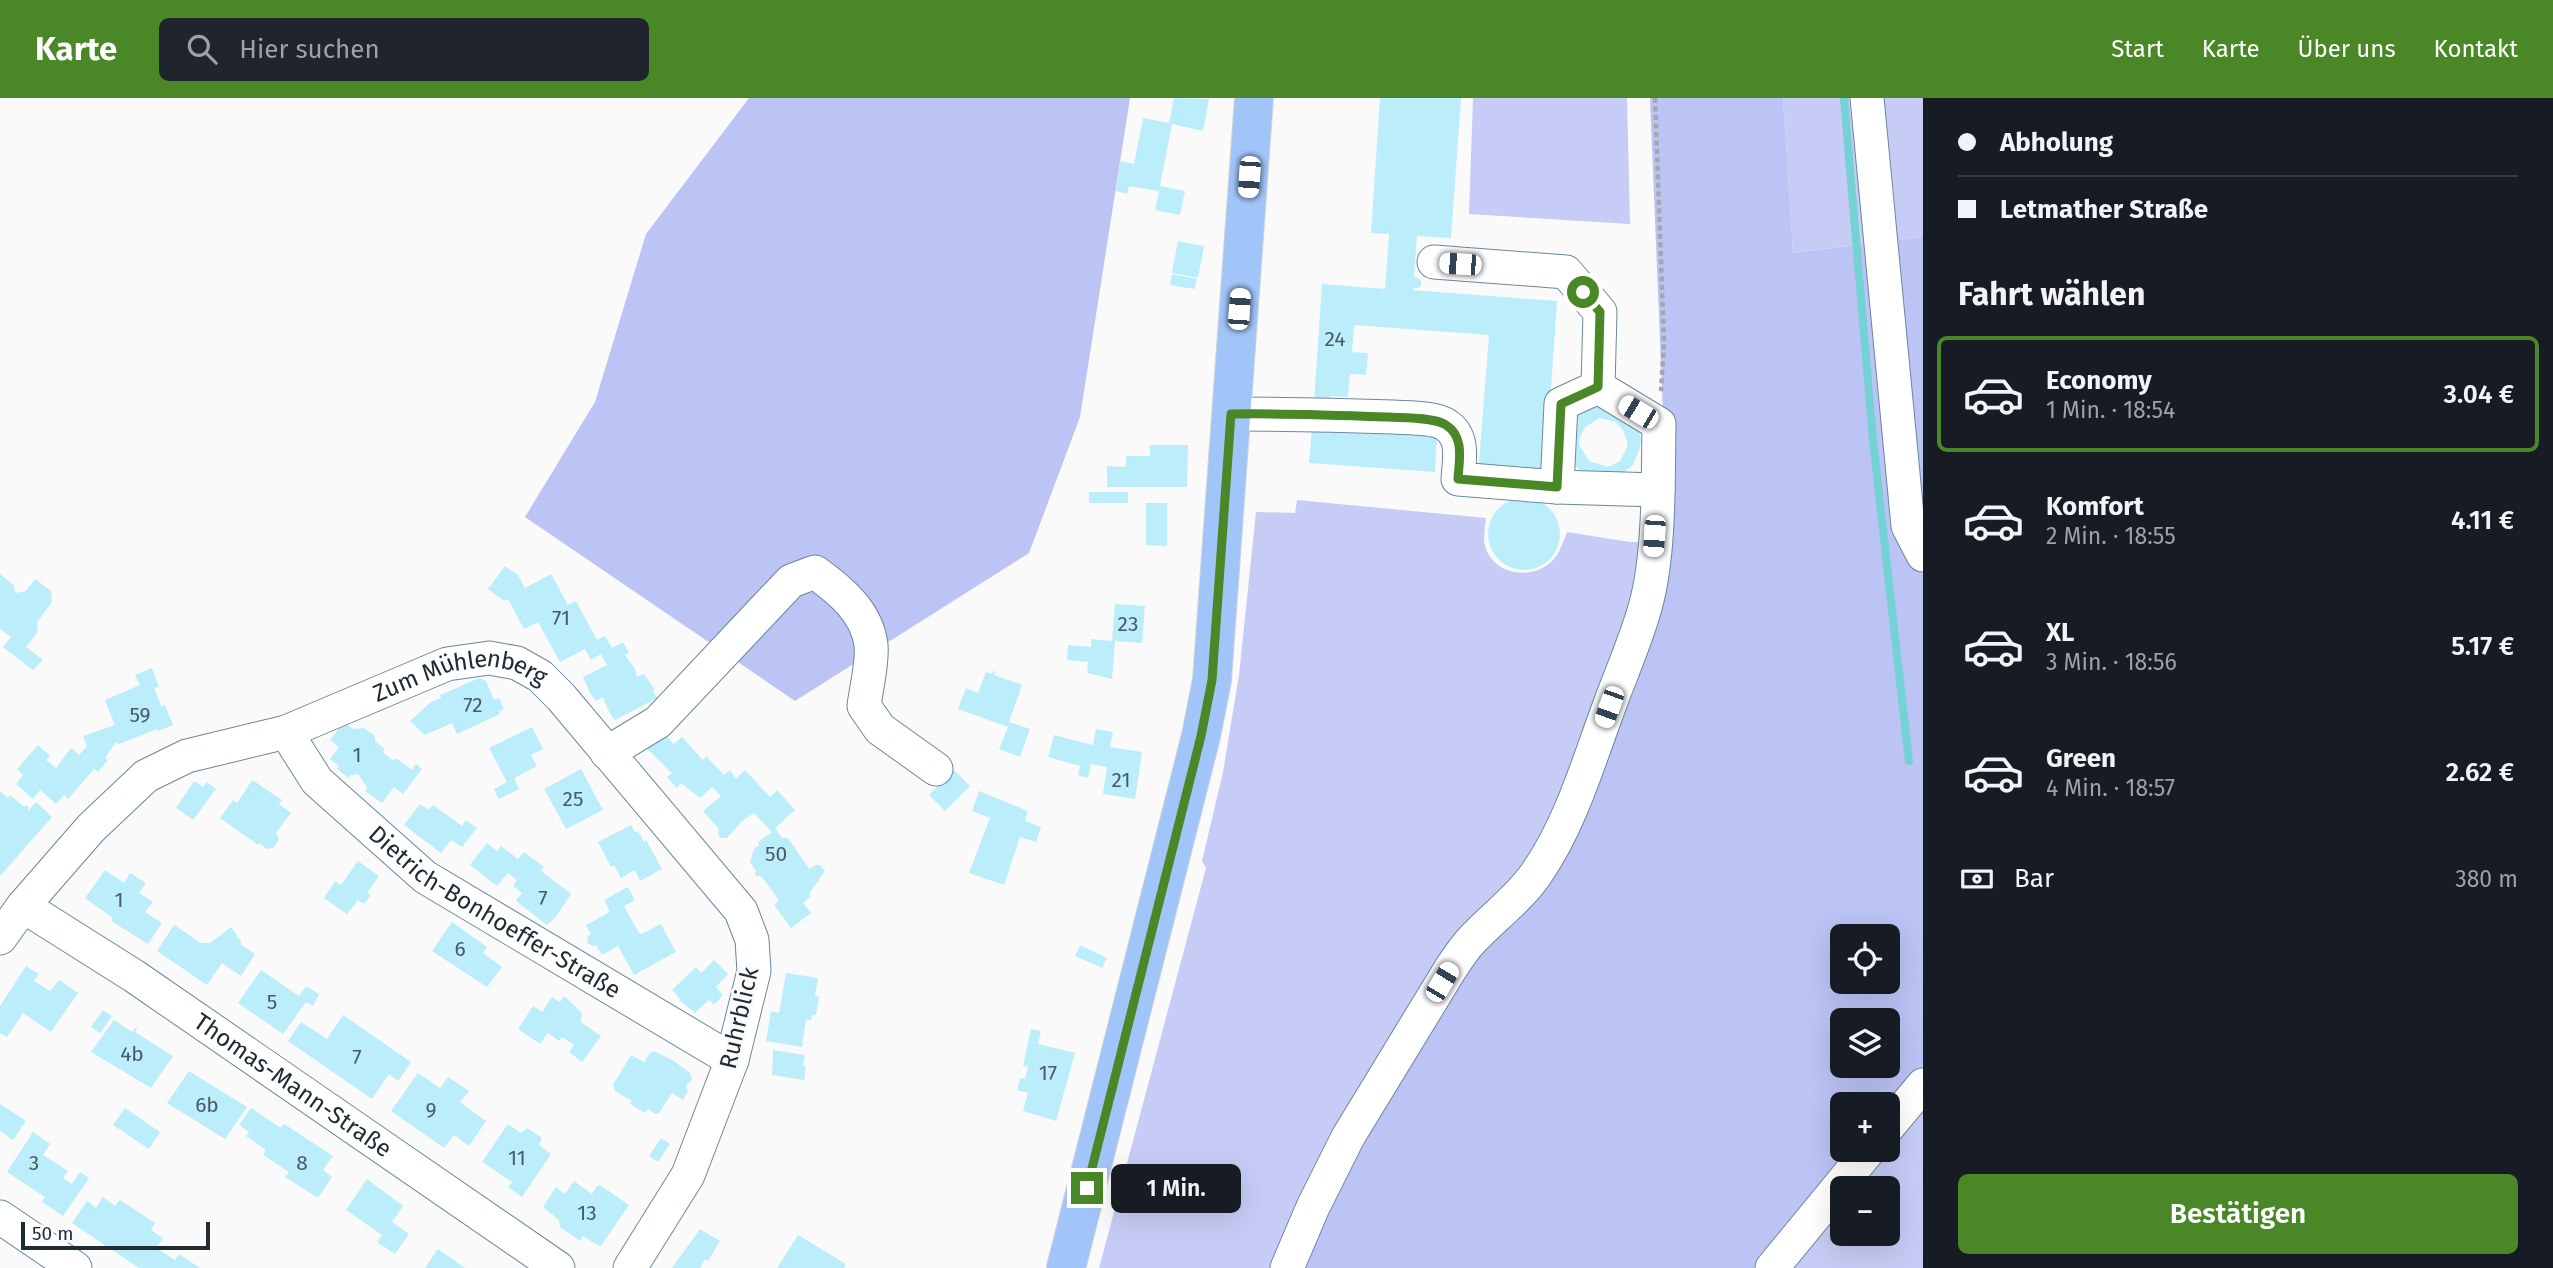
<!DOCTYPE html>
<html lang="de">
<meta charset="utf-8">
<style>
body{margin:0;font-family:"Fira Sans",sans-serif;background:#20242c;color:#f1f3f6;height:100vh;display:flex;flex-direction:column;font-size:26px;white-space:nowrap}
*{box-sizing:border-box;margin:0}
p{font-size:23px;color:#9ea1a6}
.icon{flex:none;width:38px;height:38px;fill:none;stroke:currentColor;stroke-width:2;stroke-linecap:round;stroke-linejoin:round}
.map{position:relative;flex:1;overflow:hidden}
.details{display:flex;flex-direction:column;background:#171b24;width:630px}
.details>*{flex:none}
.hud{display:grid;align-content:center;height:154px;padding:0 35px;background:#171b24}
.tools{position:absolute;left:1830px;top:826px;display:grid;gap:14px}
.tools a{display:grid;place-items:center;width:70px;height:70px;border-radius:10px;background:#171b24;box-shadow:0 7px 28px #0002;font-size:35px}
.scale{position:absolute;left:21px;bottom:18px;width:189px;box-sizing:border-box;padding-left:7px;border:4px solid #202c34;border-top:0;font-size:19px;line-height:24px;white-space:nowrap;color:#202c34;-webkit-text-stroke:5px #fafafa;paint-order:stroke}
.end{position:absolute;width:32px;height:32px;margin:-16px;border:9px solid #4a8726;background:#fff;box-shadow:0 0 0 4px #fff}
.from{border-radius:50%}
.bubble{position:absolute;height:49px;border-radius:10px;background:#171b24;box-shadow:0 7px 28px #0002;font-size:23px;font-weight:600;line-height:49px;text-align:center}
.car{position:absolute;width:21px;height:42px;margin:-21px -10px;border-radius:9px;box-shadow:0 0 5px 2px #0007;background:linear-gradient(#fff 24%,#345 0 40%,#fff 0 76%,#345 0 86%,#fff 0)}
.hud b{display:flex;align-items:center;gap:24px;height:66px;font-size:26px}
.hud b+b{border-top:2px solid #363941}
.hud i{width:18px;height:18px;background:#f1f3f6}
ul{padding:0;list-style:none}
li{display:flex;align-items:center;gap:21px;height:116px;margin:0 14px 10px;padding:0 21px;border:4px solid transparent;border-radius:10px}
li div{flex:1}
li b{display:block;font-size:26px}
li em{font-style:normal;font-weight:600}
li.active{border-color:#4a8726}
li>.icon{width:63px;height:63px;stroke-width:1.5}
h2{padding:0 35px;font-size:32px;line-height:84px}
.pay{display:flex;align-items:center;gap:18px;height:77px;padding:0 35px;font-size:26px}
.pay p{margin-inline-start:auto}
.action{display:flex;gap:14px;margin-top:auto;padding:14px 35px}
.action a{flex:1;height:80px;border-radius:10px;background:#4a8726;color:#fff;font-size:28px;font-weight:600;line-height:80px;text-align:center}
header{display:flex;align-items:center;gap:42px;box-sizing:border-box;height:98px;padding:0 35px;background:#4a8726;color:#fff}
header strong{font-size:33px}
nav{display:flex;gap:38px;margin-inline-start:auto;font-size:24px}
.search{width:490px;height:63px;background:#20242c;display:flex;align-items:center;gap:18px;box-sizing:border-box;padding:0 24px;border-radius:10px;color:#9ea1a6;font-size:26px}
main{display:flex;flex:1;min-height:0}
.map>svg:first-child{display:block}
.green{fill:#c6ccf5;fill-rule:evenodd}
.forest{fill:#bcc3f5;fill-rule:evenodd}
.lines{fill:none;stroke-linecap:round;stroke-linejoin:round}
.stream{stroke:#74d2d4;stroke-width:8}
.building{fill:#bcedfb;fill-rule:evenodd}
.minor-casing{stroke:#6a889c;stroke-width:35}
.major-casing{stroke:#d2d5d6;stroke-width:40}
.path{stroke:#a3a8ab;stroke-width:4.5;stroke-dasharray:5 3.5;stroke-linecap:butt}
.minor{stroke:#fff;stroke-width:33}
.major{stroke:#a1c5f9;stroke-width:38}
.route{stroke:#4a8726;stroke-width:9}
.labels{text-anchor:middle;stroke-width:6;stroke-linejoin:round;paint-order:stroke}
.number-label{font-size:21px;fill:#475c66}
.street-label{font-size:24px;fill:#202c34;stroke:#fafafa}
</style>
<header>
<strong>Karte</strong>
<div class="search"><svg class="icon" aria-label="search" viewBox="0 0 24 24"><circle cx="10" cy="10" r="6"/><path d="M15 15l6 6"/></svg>Hier suchen</div>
<nav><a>Start</a><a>Karte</a><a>Über uns</a><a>Kontakt</a></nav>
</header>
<main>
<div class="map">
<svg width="1923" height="1170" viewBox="0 0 1923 1170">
<rect width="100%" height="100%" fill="#fafafa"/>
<path class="green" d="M 1473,0 L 1627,0 L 1630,126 L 1469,116 Z
M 1783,0 L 1923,0 L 1923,139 L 1793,155 Z
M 1297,402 L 1486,420 C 1485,427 1484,435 1484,442 C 1487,475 1530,485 1552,463 C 1560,455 1563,444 1567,434 L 1630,444 L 1648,444 L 1645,470 L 1566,701 L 1280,1170 L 1099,1170 L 1206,770 L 1202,763 L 1223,674 L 1239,577 L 1256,414 L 1295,415 Z
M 1923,968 L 1923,1170 L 1754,1170 L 1853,1052 L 1888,1052 L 1888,1009 ZM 1843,1090 L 1888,1090 L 1888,1136 L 1843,1136 Z"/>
<path class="forest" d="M 749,0 L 1130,0 L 1080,319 L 1029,455 L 795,603 L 525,419 L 595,304 L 646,136 Z
M 1650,0 L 1783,0 L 1793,155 L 1923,139 L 1923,968 L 1888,1009 L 1888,1006 L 1843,1006 L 1843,1052 L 1853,1052 L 1754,1170 L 1297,1170 L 1453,878 L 1534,785 L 1667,414 ZM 1843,838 L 1888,838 L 1888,884 L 1843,884 ZM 1843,922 L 1888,922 L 1888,968 L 1843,968 Z"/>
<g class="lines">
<path class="stream" d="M 1844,0 L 1873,342 L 1909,663"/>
</g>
<path class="building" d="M 1174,0 L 1209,1 L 1203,33 L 1172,26 L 1160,88 L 1185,93 L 1180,117 L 1155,112 L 1159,93 L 1129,88 L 1127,96 L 1116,93 L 1120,63 L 1134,66 L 1143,20 L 1169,25 Z
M 1380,0 L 1461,0 L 1451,140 L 1417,138 L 1414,178 L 1421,182 L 1421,188 L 1418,190 L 1413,190 L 1413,192 L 1557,203 L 1545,377 L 1478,377 L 1489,237 L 1354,227 L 1352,254 L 1368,255 L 1366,277 L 1350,276 L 1348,299 L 1329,298 L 1329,306 L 1314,304 L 1322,186 L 1385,191 L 1389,136 L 1371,135 Z
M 1178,143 L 1204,148 L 1198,180 L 1172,175 Z
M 1172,176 L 1197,181 L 1194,191 L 1170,187 Z
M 1598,308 L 1638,331 L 1641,341 L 1640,350 L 1633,367 L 1618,378 L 1589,378 L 1574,367 L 1574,322 L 1579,316 ZM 1600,320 L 1616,324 L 1623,332 L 1627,343 L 1627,349 L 1620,363 L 1608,369 L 1589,363 L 1579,347 L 1579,341 L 1585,329 Z
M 1312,330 L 1437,339 L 1435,374 L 1309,365 Z
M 1150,347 L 1188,347 L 1187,389 L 1107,389 L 1107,368 L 1126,369 L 1126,358 L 1150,358 Z
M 1089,394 L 1128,394 L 1128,405 L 1089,405 Z
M1488 436a36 36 0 1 1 72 0a36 36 0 1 1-72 0Z
M 1146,405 L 1167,405 L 1167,448 L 1146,447 Z
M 505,468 L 518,477 L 525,490 L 551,476 L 568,507 L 576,503 L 597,542 L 605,538 L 612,550 L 623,544 L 629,555 L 625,557 L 635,571 L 637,579 L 644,576 L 655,592 L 653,593 L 657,600 L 615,622 L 610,616 L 603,599 L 596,603 L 590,595 L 583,579 L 607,567 L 601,556 L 591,562 L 585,551 L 560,564 L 538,524 L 524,531 L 508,501 L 504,503 L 488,491 Z
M 0,476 L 14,487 L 15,495 L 26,493 L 35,481 L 51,493 L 52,504 L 37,524 L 38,534 L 26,549 L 43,562 L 33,572 L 3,549 L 11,539 L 0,531 Z
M 1115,506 L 1145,508 L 1142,545 L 1115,543 L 1112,581 L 1087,575 L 1088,564 L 1067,562 L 1068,547 L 1091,549 L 1091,541 L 1112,543 Z
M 152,570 L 159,589 L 154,590 L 161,608 L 165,607 L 173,627 L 158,633 L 157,631 L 119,646 L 116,644 L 105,660 L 108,662 L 98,674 L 94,671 L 68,701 L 64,697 L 56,706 L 40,692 L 33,701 L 16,686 L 23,677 L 17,671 L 38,647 L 50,658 L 46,662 L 56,670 L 71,650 L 79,657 L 87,648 L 83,638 L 115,627 L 105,602 L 140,587 L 135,577 Z
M 993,573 L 996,574 L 994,577 L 1022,587 L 1009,624 L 1030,631 L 1020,659 L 999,651 L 1008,629 L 958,611 L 966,590 L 978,595 L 986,574 L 992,576 Z
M 479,580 L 486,583 L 494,602 L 499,600 L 504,611 L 499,614 L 500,616 L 457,636 L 452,625 L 425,637 L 410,623 L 431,604 L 441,600 L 440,597 Z
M 344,624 L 353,631 L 364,630 L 375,638 L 375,643 L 385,651 L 383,654 L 392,662 L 397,661 L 412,672 L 416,666 L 422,671 L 403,696 L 394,689 L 382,705 L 365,693 L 367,689 L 358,676 L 351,677 L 349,680 L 337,671 L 339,668 L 330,661 L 339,649 L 330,642 Z
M 532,629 L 543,651 L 531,657 L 537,668 L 514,680 L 519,691 L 499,701 L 494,691 L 507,684 L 489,650 Z
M 1096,631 L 1113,634 L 1110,649 L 1142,654 L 1135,701 L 1103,696 L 1107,669 L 1091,666 L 1088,680 L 1078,677 L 1080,668 L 1048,659 L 1054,637 L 1093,647 Z
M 662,634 L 674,646 L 682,639 L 703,662 L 706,658 L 724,677 L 730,672 L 736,681 L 745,672 L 770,699 L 777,692 L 795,712 L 775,730 L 782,740 L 788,740 L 809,771 L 815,767 L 820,767 L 825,773 L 809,796 L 811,798 L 803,805 L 811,815 L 791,830 L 774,807 L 779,802 L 761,778 L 755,778 L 756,773 L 750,764 L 754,751 L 759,747 L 758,744 L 772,734 L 754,715 L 742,723 L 727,740 L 720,740 L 718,736 L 719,731 L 703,713 L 721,698 L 712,689 L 700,700 L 681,685 L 677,690 L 667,679 L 672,675 L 642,646 Z
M 581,671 L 603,712 L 566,731 L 544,691 Z
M 954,672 L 970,688 L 945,713 L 929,697 Z
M 252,682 L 282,702 L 279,706 L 291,715 L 276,735 L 279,741 L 273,750 L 267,751 L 259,745 L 258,747 L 220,720 L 233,702 L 237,705 Z
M 194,683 L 203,689 L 207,684 L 216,691 L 193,722 L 176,710 Z
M 0,693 L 8,700 L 10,697 L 23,708 L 28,708 L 28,713 L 36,704 L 52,719 L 0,778 Z
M 979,693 L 1028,713 L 1025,723 L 1041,729 L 1036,744 L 1020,739 L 1004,787 L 969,775 L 990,720 L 972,713 Z
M 420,706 L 429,712 L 433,707 L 462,728 L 466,722 L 477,730 L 462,749 L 451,742 L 441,755 L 404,727 Z
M 631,727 L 635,734 L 638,733 L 644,744 L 646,742 L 662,771 L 640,783 L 635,772 L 621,780 L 614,767 L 611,769 L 598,744 Z
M 487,745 L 497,753 L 501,748 L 518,761 L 524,754 L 544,769 L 541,773 L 571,796 L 555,820 L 547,827 L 516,803 L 522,795 L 513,788 L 517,782 L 508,775 L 497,788 L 470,767 Z
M 358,763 L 379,778 L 367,795 L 371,797 L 364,806 L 358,802 L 347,816 L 324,800 L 335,783 L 341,787 Z
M 105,772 L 124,785 L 130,775 L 146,785 L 139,795 L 153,804 L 145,814 L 162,825 L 148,846 L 111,823 L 113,820 L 85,800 Z
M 628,789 L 635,802 L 624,808 L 639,835 L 641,836 L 661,826 L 676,854 L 634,877 L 618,848 L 602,857 L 596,847 L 593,848 L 587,845 L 588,838 L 591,836 L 586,827 L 610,814 L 604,802 Z
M 452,824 L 487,849 L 483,855 L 502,869 L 487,889 L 432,853 Z
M 174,827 L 201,845 L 210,845 L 231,829 L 242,845 L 240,846 L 255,856 L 241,878 L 222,865 L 207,887 L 157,853 Z
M 1080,847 L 1107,860 L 1102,870 L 1075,858 Z
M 714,862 L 728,876 L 716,889 L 723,897 L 714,907 L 709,902 L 695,915 L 679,902 L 680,901 L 672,892 L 696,869 L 701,875 Z
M 26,868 L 39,876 L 34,883 L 50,893 L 59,882 L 78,895 L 51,934 L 23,915 L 7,939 L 0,935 L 0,908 Z
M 261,872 L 299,898 L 306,888 L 319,896 L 313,908 L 306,904 L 283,936 L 238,905 Z
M 786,875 L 818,880 L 815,898 L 819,899 L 816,917 L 812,917 L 811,922 L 806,921 L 802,949 L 766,943 L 771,913 L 779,915 Z
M 564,898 L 582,915 L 581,924 L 601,938 L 582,964 L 569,954 L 574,947 L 562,939 L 559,943 L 548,935 L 540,946 L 518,931 L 533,908 L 542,914 L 552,899 L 560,904 Z
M 103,912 L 112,918 L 100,935 L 91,929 Z
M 343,917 L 411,964 L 398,983 L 389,976 L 372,1001 L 288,943 L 301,924 L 327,941 Z
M 114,922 L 132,934 L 138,927 L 135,934 L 173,958 L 151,990 L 91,954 Z
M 1031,931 L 1041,933 L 1038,946 L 1075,955 L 1056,1023 L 1023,1013 L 1028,995 L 1017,992 L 1020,980 L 1025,981 L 1028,969 L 1023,968 Z
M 773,952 L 805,957 L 803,968 L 806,969 L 804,982 L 772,977 Z
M 654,953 L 674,963 L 690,975 L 692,981 L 686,988 L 688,993 L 683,1002 L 672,995 L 659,1015 L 655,1016 L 648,1011 L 645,1015 L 630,1006 L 632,1003 L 615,993 L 613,987 L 631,957 L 644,964 L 650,955 Z
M 189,973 L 247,1009 L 225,1041 L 167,1005 Z
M 418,975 L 440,990 L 448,979 L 469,993 L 460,1004 L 486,1023 L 469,1048 L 454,1037 L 444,1050 L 391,1013 Z
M 0,1006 L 26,1023 L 13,1042 L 0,1033 Z
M 125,1010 L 160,1034 L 149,1051 L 113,1027 Z
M 251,1010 L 281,1030 L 284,1026 L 333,1058 L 323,1072 L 332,1079 L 318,1100 L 285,1079 L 289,1074 L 263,1057 L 266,1052 L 246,1038 L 249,1034 L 239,1027 Z
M 508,1026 L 521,1035 L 527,1030 L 542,1040 L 539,1047 L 551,1056 L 522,1099 L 508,1089 L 512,1084 L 482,1064 Z
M 33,1034 L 50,1046 L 43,1057 L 68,1073 L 63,1080 L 72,1086 L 80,1074 L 89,1080 L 63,1118 L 42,1104 L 45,1099 L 7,1074 Z
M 661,1040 L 670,1046 L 658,1064 L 649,1058 Z
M 367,1081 L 403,1108 L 392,1124 L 409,1136 L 395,1156 L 377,1144 L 382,1137 L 346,1112 Z
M 574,1083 L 592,1096 L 597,1088 L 600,1087 L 629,1107 L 601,1148 L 597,1147 L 583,1138 L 580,1143 L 560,1129 L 559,1122 L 543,1109 L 556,1089 L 565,1096 Z
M 103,1099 L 115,1108 L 120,1102 L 155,1125 L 151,1132 L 163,1140 L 156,1150 L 175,1162 L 179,1156 L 200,1170 L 139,1170 L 72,1125 L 87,1103 L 96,1110 Z
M 700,1131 L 720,1143 L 708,1163 L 705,1161 L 700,1170 L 672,1170 Z
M 798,1137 L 846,1166 L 844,1170 L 777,1170 Z
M 438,1151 L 465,1170 L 425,1170 Z"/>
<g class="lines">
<defs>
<g id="minor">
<path d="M 1867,0 L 1908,428 L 1923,457"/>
<path d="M 1231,316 C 1285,316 1339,317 1393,319 C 1407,320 1435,319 1446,327 C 1465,339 1459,363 1458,381 L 1557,389 L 1658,392"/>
<path d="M 1557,389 L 1561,306 L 1598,289"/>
<path id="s1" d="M 286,634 L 317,683 L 425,779 L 732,962"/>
<path d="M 607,655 L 658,624 L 791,483 L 815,474 C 840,492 867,514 871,547 C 873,564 866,591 864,608 L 880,631 L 936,671"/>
<path id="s2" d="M 23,808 L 134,878 L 558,1170"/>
<path id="s3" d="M 0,840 L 23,808 L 91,730 L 146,678 L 187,658 L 286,634 L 447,566 L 489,560 L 517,565 L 540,578 L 561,599 L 741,813 L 752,842 L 754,873 L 732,962 L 688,1077 L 630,1170"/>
<path d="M 1888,1029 L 1923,987"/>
<path d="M 0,1119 L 75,1170"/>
<path d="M 1287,1170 L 1313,1109 L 1348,1039 L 1451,870 C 1457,861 1463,852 1470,844 C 1491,821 1518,802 1536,776 C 1571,726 1589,662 1610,606 C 1622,573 1637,540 1646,506 C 1660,454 1658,380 1659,326 L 1598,289 L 1600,214 L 1566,174 L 1434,164"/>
<path d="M 1772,1170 L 1869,1052"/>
</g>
<path id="major" d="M 1066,1170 L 1201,638 L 1212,582 L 1254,0"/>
</defs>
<use href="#minor" class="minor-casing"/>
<use href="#major" class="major-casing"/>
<path class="path" d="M 1655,0 L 1664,244 L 1661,293"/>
<use href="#minor" class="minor"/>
<use href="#major" class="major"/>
</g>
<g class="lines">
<path class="route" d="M 1087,1090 L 1201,638 L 1212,582 L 1231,316 C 1283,315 1335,317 1388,319 C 1403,320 1434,319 1446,327 C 1465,339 1459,363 1458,381 L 1557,389 L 1561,306 L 1598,289 L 1600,214 L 1583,194"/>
</g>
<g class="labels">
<g class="number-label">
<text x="1335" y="248">24</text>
<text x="561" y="527">71</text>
<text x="1128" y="533">23</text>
<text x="473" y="614">72</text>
<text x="140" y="624">59</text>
<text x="357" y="664">1</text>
<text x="1121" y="689">21</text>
<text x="573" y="708">25</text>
<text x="776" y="763">50</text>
<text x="543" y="807">7</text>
<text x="119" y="809">1</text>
<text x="460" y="858">6</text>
<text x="272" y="911">5</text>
<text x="132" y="963">4b</text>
<text x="357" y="966">7</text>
<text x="1048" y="982">17</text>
<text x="207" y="1014">6b</text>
<text x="431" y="1019">9</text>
<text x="517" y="1067">11</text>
<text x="34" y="1072">3</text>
<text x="302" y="1072">8</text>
<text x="587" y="1122">13</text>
</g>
<g class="street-label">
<text dy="8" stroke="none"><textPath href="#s3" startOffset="553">Zum Mühlenberg</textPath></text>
<text dy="8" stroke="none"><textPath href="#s1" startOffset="280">Dietrich-Bonhoeffer-Straße</textPath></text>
<text transform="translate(739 920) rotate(-77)" y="8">Ruhrblick</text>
<text dy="8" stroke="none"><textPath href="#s2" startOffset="324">Thomas-Mann-Straße</textPath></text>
</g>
</g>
</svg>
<div class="tools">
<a><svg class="icon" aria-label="locate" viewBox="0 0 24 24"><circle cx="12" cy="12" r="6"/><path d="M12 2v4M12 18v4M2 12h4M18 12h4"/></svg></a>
<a><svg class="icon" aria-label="layers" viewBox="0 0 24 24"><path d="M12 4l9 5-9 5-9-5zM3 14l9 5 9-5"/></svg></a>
<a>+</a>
<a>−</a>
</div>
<div class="scale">50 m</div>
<i class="end from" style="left:1583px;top:194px"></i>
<i class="end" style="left:1087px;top:1090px"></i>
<div class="bubble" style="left:1111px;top:1066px;width:130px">1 Min.</div>
<i class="car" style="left:1249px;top:79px;rotate:184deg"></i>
<i class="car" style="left:1460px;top:166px;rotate:274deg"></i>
<i class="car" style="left:1239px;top:211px;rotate:4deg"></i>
<i class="car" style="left:1638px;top:314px;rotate:301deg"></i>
<i class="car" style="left:1654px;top:438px;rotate:184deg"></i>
<i class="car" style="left:1609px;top:609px;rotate:200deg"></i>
<i class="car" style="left:1442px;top:884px;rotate:31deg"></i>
</div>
<section class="details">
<div class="hud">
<b><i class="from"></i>Abholung</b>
<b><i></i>Letmather Straße</b>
</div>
<h2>Fahrt wählen</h2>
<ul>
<li class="active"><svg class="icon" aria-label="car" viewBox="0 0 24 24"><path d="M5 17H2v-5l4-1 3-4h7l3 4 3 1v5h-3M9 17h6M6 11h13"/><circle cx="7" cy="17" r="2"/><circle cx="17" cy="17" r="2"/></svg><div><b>Economy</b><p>1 Min. · 18:54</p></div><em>3.04 €</em></li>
<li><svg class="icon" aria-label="car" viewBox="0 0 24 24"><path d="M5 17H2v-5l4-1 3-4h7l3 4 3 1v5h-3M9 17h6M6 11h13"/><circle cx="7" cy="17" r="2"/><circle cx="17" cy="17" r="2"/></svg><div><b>Komfort</b><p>2 Min. · 18:55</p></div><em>4.11 €</em></li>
<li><svg class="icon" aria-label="car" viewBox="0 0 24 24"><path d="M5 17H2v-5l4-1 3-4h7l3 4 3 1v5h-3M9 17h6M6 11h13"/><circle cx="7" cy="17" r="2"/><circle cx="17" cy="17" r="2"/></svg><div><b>XL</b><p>3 Min. · 18:56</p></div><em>5.17 €</em></li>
<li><svg class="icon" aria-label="car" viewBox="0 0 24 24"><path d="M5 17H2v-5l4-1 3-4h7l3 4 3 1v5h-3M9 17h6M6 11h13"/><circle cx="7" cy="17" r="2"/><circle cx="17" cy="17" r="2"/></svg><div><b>Green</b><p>4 Min. · 18:57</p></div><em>2.62 €</em></li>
</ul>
<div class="pay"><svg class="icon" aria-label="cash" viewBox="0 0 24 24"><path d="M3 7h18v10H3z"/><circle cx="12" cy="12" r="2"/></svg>Bar<p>380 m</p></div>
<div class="action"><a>Bestätigen</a></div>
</section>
</main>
